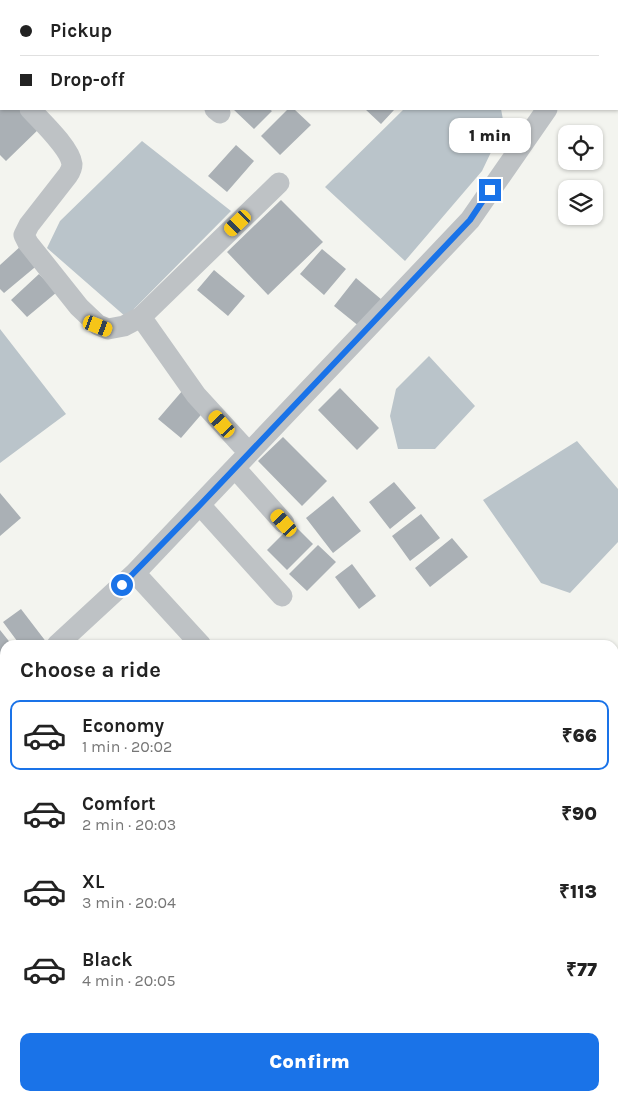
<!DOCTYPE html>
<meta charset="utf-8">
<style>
body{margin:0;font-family:Karla,sans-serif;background:#f2f2f2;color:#222;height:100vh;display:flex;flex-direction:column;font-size:19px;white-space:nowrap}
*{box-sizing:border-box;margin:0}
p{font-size:16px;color:#767676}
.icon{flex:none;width:28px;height:28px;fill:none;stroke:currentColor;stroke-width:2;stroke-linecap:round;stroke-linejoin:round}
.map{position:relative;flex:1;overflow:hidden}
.panel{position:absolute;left:0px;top:640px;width:619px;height:461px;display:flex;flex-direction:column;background:#fff;border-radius:15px 15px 0 0;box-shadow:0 1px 4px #0004}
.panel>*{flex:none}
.banner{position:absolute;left:0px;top:0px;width:619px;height:110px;box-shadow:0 1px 4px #0004;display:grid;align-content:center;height:110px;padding:0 20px;background:#fff}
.buttons{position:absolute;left:558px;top:125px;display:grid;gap:10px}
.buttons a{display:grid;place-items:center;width:45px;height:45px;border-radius:10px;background:#fff;box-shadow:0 1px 4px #0004;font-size:25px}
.end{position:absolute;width:22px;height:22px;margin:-11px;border:6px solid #1a73e8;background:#fff;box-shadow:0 0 0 2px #fff}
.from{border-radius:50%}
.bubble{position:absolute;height:35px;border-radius:10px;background:#fff;box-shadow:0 1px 4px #0004;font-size:16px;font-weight:800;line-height:35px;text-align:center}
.car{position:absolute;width:15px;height:30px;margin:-15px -8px;border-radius:6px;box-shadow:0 0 4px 1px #0007;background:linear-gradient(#f5c518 24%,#345 0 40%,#f5c518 0 76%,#345 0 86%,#f5c518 0)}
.banner b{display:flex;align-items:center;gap:18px;height:48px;font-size:19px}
.banner b+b{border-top:1px solid #e0e0e0}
.banner i{width:12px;height:12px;background:#222}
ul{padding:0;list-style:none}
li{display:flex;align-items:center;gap:15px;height:70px;margin:0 10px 8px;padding:0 10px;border:2px solid transparent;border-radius:10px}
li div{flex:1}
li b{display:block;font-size:19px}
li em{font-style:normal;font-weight:800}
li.on{border-color:#1a73e8}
li>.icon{width:45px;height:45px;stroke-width:1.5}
h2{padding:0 20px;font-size:22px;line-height:60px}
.action{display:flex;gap:10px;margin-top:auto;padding:10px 20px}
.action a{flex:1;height:58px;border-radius:10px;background:#1a73e8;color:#fff;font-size:20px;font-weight:800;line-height:58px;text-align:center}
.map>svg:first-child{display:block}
.water{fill:#bac4ca}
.building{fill:#aab0b5}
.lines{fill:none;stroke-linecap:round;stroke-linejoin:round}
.primary-casing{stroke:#b1b5b9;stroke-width:30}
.street{stroke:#bec2c5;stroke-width:21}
.primary{stroke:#fff;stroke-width:28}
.route{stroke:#1a73e8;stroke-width:6}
</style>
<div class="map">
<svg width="618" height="1101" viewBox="0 0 618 1101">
<rect width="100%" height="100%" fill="#f3f4ef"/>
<path class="water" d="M 404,109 L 501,109 L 504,125 L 482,171 L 405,261 L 325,187 Z
M 142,141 L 231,211 L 126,317 L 47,248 L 60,221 Z
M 0,329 L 66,414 L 0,463 Z
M 429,356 L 475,406 L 435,449 L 398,449 L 390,416 L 396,389 Z
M 577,441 L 618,489 L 618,542 L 570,593 L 541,583 L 483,500 Z"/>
<path class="building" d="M 0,109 L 26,109 L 43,125 L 6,161 L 0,155 Z
M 233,109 L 269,109 L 272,111 L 254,129 Z
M 288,109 L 294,109 L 311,125 L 280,155 L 261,136 Z
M 365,109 L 392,109 L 394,110 L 381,124 Z
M 236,145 L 254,161 L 227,192 L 208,176 Z
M 281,200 L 323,242 L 268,295 L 227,252 Z
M 22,245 L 40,263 L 4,293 L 0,289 L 0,265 Z
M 322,249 L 346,269 L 324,295 L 300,274 Z
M 214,270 L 245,296 L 228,316 L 197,290 Z
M 39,274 L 57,292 L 27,317 L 11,300 Z
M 356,278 L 382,300 L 360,327 L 334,306 Z
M 340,388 L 379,428 L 357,450 L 318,410 Z
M 183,390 L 206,409 L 181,438 L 158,419 Z
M 283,437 L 327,481 L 302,506 L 258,461 Z
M 394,482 L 416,508 L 390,529 L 369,502 Z
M 0,493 L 21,518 L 0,536 Z
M 333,496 L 361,531 L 333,553 L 306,518 Z
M 421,514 L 440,538 L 410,561 L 392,536 Z
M 293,524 L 313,544 L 287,570 L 267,550 Z
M 452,538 L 468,557 L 430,587 L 415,568 Z
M 318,545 L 336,562 L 307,591 L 289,574 Z
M 352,564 L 376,596 L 359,609 L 335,577 Z
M 21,609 L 47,643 L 45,645 L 20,645 L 3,622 Z
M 0,630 L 12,645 L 5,645 L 5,671 L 0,664 Z
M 0,1056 L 5,1062 L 5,1077 L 0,1083 Z
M 295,1096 L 309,1096 L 314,1101 L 290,1101 Z
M 345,1096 L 371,1096 L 366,1101 L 349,1101 Z"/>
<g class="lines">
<defs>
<path id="primary" d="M 24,1 L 25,0
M 0,29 L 1,28"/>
</defs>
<use href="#primary" class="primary-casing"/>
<path class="street" d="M 107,0 L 108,1
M 570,0 L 571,1
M 618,39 L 618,40
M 0,80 L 1,81
M 30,109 C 41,121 70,148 72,164 C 72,168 70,172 68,175 L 29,225 L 24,235 L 28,243 L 79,307 L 98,325 L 108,329 L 124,326 L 141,317 L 279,183
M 215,109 L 220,113
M 141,317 L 196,395 L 249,453
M 235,468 L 284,523
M 200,505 L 282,596
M 135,573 L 201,645
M 57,645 L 135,573 L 470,220 L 547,109
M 614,680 L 618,674
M 0,698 L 5,693
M 614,990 L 618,991
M 0,1049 L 5,1055
M 41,1096 L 45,1101
M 372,1101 L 376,1096"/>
<use href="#primary" class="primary"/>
</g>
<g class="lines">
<path class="route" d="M 122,585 L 200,505 L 470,220 L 490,190"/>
</g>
</svg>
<div class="buttons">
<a><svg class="icon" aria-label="locate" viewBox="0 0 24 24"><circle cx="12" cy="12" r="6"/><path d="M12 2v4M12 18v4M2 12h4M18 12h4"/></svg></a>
<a><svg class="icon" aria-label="layers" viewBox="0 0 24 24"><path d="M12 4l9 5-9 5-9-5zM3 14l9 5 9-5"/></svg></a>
</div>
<i class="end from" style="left:122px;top:585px"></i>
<i class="end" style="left:490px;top:190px"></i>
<div class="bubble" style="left:449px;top:118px;width:82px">1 min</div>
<i class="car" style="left:238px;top:223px;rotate:226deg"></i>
<i class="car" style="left:98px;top:326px;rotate:111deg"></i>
<i class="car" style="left:222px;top:424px;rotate:318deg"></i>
<i class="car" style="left:284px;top:523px;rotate:318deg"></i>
<div class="banner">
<b><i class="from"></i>Pickup</b>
<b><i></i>Drop-off</b>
</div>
<section class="panel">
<h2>Choose a ride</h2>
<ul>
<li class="on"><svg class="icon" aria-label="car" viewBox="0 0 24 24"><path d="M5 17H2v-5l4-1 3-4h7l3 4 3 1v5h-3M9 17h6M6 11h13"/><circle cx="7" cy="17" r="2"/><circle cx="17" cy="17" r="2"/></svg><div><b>Economy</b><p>1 min · 20:02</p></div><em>₹66</em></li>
<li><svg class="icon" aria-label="car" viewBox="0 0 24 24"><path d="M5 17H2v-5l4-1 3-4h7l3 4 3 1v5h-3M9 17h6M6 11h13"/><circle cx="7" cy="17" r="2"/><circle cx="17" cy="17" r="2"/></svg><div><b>Comfort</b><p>2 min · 20:03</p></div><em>₹90</em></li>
<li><svg class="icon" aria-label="car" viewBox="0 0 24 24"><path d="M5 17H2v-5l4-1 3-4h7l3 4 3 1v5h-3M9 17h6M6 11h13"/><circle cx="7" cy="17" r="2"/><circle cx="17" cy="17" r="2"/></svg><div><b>XL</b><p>3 min · 20:04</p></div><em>₹113</em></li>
<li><svg class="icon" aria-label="car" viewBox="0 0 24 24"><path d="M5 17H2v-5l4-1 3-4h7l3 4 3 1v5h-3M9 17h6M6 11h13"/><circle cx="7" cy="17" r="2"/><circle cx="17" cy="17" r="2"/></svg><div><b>Black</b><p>4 min · 20:05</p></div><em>₹77</em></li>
</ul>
<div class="action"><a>Confirm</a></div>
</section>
</div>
